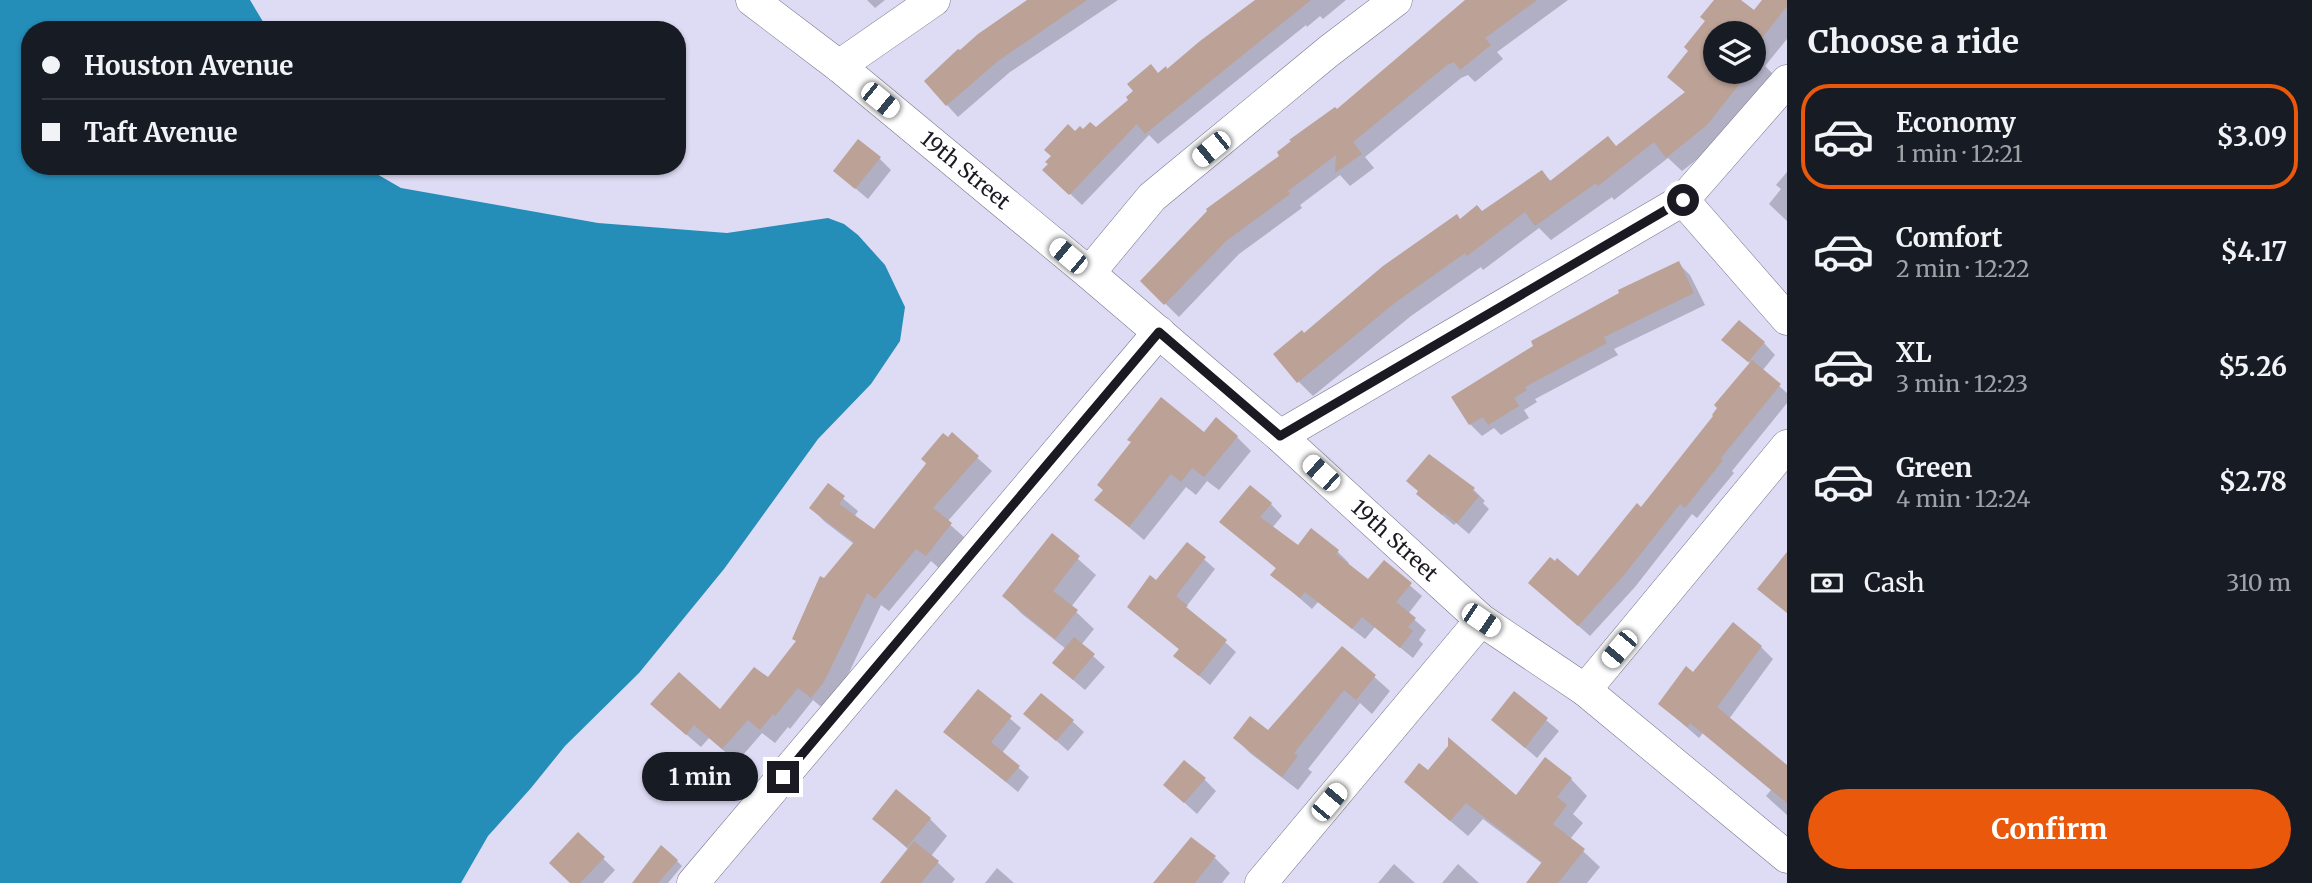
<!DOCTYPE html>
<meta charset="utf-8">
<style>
body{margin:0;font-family:Merriweather,serif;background:#20242c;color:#f1f3f6;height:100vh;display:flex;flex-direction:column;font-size:26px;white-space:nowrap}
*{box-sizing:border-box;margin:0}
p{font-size:23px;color:#9ea1a6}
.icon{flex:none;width:38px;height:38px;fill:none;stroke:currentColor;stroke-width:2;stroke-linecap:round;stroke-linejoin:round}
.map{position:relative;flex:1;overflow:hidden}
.panel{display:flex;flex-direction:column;background:#171b24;width:525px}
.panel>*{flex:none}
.guide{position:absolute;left:21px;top:21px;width:665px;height:154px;border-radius:28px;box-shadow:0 2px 5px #0004;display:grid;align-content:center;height:154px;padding:0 21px;background:#171b24}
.buttons{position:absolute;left:1703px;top:21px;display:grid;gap:14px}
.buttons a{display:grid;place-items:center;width:63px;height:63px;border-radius:50%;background:#171b24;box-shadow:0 2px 5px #0004;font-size:35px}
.end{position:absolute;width:32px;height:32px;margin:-16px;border:9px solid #1b1922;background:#fff;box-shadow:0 0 0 4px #fff}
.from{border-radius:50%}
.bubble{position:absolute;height:49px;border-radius:24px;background:#171b24;box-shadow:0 2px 5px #0004;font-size:23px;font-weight:700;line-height:49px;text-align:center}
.car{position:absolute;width:21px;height:42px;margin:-21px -10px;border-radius:9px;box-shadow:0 0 5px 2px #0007;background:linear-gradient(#fff 24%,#345 0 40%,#fff 0 76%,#345 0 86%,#fff 0)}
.guide b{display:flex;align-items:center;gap:24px;height:66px;font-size:26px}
.guide b+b{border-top:2px solid #363941}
.guide i{width:18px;height:18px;background:#f1f3f6}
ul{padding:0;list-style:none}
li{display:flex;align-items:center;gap:21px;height:105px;margin:0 14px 10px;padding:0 7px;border:4px solid transparent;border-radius:28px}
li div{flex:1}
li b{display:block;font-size:26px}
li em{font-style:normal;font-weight:700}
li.on{border-color:#ea580c}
li>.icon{width:63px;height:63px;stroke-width:1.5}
h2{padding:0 21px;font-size:32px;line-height:84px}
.pay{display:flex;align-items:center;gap:18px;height:77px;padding:0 21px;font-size:26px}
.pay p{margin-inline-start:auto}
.primary-button{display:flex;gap:14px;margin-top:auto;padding:14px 21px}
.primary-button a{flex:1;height:80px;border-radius:42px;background:#ea580c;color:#fff;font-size:28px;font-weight:700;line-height:80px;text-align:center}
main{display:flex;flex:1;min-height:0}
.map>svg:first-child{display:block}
.water{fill:#248db8}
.shadow{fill:#0003;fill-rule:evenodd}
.building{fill:#bba196}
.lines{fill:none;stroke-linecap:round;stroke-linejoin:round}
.street-casing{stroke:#78748b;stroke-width:33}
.street{stroke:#fff;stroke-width:32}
.route{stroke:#1b1922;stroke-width:9}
.labels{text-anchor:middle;stroke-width:5;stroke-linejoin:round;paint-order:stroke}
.street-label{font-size:21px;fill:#1b1922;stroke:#dedbf4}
</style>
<main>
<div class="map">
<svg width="1787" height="883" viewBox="0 0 1787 883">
<rect width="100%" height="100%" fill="#dedbf4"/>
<path class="water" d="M 0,0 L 250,0 L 268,30 L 30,30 L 30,166 L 363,166 L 401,188 L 598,223 L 727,233 L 828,218 L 844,224 L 858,235 L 885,265 L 905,307 L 900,341 L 871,384 L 818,439 L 724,569 L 639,673 L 565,746 L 531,788 L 488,836 L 461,883 L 0,883 Z"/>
<path class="shadow" d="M 867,0 L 885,0 L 875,8 Z
M 1030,0 L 1118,0 L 1010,72 L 958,117 L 947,105 Z
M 1258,0 L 1346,0 L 1323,19 L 1320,16 L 1307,27 L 1306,25 L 1158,144 L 1149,135 L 1082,205 L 1045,170 L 1075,133 L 1096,129 L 1159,74 L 1167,71 Z
M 1471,0 L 1568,0 L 1497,52 L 1503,59 L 1475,82 L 1468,75 L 1461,78 L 1365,157 L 1374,168 L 1350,186 L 1340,175 L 1300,205 L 1302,208 L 1239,254 L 1179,317 L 1142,281 L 1282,156 Z
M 1716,0 L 1738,0 L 1754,13 L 1764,0 L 1787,0 L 1787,39 L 1765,66 L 1776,77 L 1722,140 L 1682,171 L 1668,158 L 1614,200 L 1612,197 L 1551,240 L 1539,228 L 1483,270 L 1481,267 L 1411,316 L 1313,396 L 1299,382 L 1304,335 L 1461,220 L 1483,213 L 1541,172 L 1552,182 L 1617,148 L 1686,93 L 1670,77 L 1690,51 ZM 1715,33 L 1754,33 L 1754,72 L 1715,72 Z
M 879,158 L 891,170 L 868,199 L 835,171 Z
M 1787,172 L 1787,221 L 1769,204 L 1781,189 L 1776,185 Z
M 1678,263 L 1690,275 L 1705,305 L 1614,349 L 1618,355 L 1535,399 L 1537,402 L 1524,410 L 1529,418 L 1501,435 L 1494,428 L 1482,436 L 1470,424 L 1454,397 Z
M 1764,343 L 1775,355 L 1762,371 L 1787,393 L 1787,403 L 1732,471 L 1734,473 L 1697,518 L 1692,514 L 1635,587 L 1590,636 L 1530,583 L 1578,578 L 1642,509 L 1716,416 L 1751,364 L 1735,351 Z
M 1205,434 L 1237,437 L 1251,451 L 1219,490 L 1207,481 L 1196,495 L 1186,487 L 1144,540 L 1097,500 L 1133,443 Z
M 952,435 L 992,471 L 947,522 L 965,538 L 940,569 L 931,561 L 889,611 L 881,605 L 838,696 L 826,711 L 813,700 L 790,729 L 788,727 L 775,743 L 762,733 L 737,762 L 709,738 L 701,747 L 667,718 L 721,711 L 768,680 L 797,642 L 824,580 L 854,544 L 825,522 L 811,508 L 828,486 L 858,511 L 854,517 L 874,531 Z
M 1429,456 L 1474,490 L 1485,501 L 1483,503 L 1489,509 L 1469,534 L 1456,523 L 1454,525 L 1430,505 Z
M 1271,504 L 1282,516 L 1272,528 L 1298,548 L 1337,551 L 1349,563 L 1347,565 L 1368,582 L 1384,563 L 1422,596 L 1408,614 L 1426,630 L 1419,640 L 1423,644 L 1413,658 L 1375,627 L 1365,639 L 1318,602 L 1312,609 L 1273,575 L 1277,569 L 1222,522 Z
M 1052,536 L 1096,575 L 1071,607 L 1094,629 L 1081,645 L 1105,667 L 1085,690 L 1066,674 L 1066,649 L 1022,614 L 1004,596 Z
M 1187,544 L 1215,569 L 1186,607 L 1236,652 L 1210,685 L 1176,656 L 1180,650 L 1129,607 L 1156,583 Z
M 1761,647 L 1773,659 L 1729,719 L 1787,766 L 1787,815 L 1766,796 L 1771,790 L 1703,733 L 1699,738 L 1660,704 L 1693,674 Z
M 1342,648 L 1390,691 L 1372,714 L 1360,703 L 1308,769 L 1312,772 L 1298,790 L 1250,753 L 1235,738 L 1268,732 Z
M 978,691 L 1021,728 L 1002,753 L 1029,777 L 1018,792 L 945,732 Z
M 1514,693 L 1559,731 L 1537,758 L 1493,720 Z
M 1026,714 L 1072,721 L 1084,732 L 1068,751 Z
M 1428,773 L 1517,797 L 1571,779 L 1587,796 L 1573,814 L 1583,823 L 1570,839 L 1600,867 L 1587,883 L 1528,883 L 1543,864 L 1483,819 L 1468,836 L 1423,798 Z
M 1204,779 L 1216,791 L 1197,814 L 1165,785 Z
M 874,819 L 930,819 L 947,836 L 931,856 L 955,879 L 952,883 L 897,883 L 909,850 Z
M 578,834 L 615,870 L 603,883 L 572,883 Z
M 1215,858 L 1230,873 L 1222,883 L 1155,883 Z
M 677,861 L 682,866 L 668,883 L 634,883 Z
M 1394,864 L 1415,883 L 1378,883 Z
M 1458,864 L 1479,883 L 1442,883 Z
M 997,868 L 1014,883 L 985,883 Z"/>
<path class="building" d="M 1027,0 L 1087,0 L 998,61 L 946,106 L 924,81 L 958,49 L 960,50 L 978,34 Z
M 1255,0 L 1311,0 L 1145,134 L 1137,124 L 1069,195 L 1042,170 L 1048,164 L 1045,162 L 1051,156 L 1044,150 L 1068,124 L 1075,131 L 1080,126 L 1083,129 L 1090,122 L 1096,127 L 1128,100 L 1126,97 L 1133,91 L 1127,84 L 1151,64 L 1158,73 L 1166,66 L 1167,69 L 1200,41 Z
M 1465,0 L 1537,0 L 1485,38 L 1491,45 L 1460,70 L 1454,62 L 1447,65 L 1353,142 L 1362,154 L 1335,173 L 1336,155 L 1288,191 L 1290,194 L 1226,241 L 1164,305 L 1140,281 L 1207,211 L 1206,209 L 1279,156 L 1277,152 L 1291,141 L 1289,140 L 1335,107 L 1337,109 Z
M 1714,0 L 1741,0 L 1754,10 L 1762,0 L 1787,0 L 1787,6 L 1754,48 L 1754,33 L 1715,33 L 1715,72 L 1749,72 L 1707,125 L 1666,158 L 1654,142 L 1598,186 L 1596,183 L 1535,226 L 1525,212 L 1467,256 L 1465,253 L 1396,302 L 1297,383 L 1273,354 L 1302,330 L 1304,333 L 1383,266 L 1457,214 L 1460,219 L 1477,205 L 1482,211 L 1542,170 L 1550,181 L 1608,136 L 1616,146 L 1685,92 L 1667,77 L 1688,51 L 1684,47 L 1705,21 L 1700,17 Z
M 858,139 L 881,157 L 855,189 L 833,171 Z
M 1679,261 L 1694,293 L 1604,337 L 1607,343 L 1525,387 L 1527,390 L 1514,398 L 1519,406 L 1488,425 L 1483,417 L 1469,425 L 1451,397 L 1533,346 L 1531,341 L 1619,293 L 1618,290 Z
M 1739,320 L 1765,342 L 1748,362 L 1721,340 Z
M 1752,360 L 1781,384 L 1721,458 L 1723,460 L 1685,508 L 1680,504 L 1624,575 L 1578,626 L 1528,583 L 1550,557 L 1555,561 L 1557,558 L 1578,576 L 1637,503 L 1641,507 L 1713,416 L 1712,415 L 1717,408 L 1714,405 Z
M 1161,397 L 1204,432 L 1216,417 L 1238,436 L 1204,477 L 1192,468 L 1181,482 L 1171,474 L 1129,527 L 1094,500 L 1103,490 L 1097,485 L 1131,442 L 1127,440 Z
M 952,432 L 979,456 L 933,508 L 952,523 L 926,556 L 916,549 L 875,599 L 867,593 L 824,682 L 811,698 L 798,688 L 775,716 L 773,714 L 760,730 L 748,720 L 722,749 L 694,725 L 686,735 L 650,704 L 679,672 L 720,709 L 754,667 L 768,677 L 796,641 L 792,639 L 820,576 L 824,578 L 854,542 L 809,508 L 828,483 L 845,496 L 839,504 L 874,529 L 925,465 L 926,463 L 921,459 L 943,433 L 948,437 Z
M 1429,454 L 1475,488 L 1472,491 L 1479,496 L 1457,523 L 1444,513 L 1442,515 L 1416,494 L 1418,491 L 1406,481 Z
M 1250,485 L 1272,503 L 1260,517 L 1298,545 L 1311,528 L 1339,550 L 1336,554 L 1368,579 L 1384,560 L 1412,583 L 1396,602 L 1416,618 L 1408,627 L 1413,631 L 1400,648 L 1362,617 L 1352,629 L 1305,592 L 1300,598 L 1270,575 L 1276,568 L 1219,522 Z
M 1052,533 L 1080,556 L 1053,591 L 1078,610 L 1055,639 L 1002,596 Z
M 1187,542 L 1206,557 L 1176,596 L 1188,606 L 1186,607 L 1227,640 L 1199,676 L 1173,656 L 1179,649 L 1127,607 L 1150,575 L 1156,580 Z
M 1787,552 L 1787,613 L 1757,589 Z
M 1733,622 L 1762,646 L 1717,707 L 1787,765 L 1787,803 L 1690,723 L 1687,727 L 1658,704 L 1686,666 L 1693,672 Z
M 1074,637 L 1095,654 L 1073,680 L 1052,663 Z
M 1342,646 L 1376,675 L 1356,700 L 1344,690 L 1294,753 L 1298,756 L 1282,777 L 1233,738 L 1250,716 L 1268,730 Z
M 978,689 L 1012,716 L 991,742 L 1020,766 L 1006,782 L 943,732 Z
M 1514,691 L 1548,718 L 1525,748 L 1491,720 Z
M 1041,693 L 1074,720 L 1056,741 L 1023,714 Z
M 1448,737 L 1516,795 L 1545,757 L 1572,778 L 1557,797 L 1567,805 L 1553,824 L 1585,849 L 1558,883 L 1526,883 L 1542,862 L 1466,803 L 1450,821 L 1404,782 L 1419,763 L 1428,770 L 1448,746 Z
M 1184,760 L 1206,778 L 1184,803 L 1163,785 Z
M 896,789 L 931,818 L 907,847 L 872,819 Z
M 578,832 L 605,857 L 580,883 L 570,883 L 549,863 Z
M 1191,837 L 1216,856 L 1195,883 L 1153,883 Z
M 914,841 L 939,861 L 921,883 L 880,883 Z
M 661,845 L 678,860 L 658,883 L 632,883 Z"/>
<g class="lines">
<defs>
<g id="street">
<path id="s1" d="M 752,0 L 839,66 L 1089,273 L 1280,436 L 1481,620 L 1585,690 L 1787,857"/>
<path d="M 839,66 L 934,0"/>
<path d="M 1683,200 L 1787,319"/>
<path d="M 1089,273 L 1152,197 L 1329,51 L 1396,0"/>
<path d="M 1280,436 L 1683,200 L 1787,81"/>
<path d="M 1585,690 L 1787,446"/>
<path d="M 693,883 L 1159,332"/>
<path d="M 1261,883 L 1481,620"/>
</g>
</defs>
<use href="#street" class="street-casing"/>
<use href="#street" class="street"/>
</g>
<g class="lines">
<path class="route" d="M 783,777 L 1159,332 L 1280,436 L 1683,200"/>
</g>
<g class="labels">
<g class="street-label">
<text dy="7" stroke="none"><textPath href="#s1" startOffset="273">19th Street</textPath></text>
<text dy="7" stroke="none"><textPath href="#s1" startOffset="840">19th Street</textPath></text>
</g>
</g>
</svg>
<div class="buttons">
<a><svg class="icon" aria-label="layers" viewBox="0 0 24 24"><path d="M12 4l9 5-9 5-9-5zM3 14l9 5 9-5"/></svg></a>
</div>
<i class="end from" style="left:1683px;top:200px"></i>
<i class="end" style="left:783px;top:777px"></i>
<div class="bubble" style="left:642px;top:752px;width:116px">1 min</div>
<i class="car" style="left:880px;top:100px;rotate:129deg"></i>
<i class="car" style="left:1211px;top:149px;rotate:231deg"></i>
<i class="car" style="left:1068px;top:256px;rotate:310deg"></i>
<i class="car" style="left:1321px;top:473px;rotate:312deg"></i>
<i class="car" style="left:1481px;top:620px;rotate:124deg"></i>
<i class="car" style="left:1619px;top:649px;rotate:220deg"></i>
<i class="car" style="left:1329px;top:802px;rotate:40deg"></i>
<div class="guide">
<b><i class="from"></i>Houston Avenue</b>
<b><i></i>Taft Avenue</b>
</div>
</div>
<section class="panel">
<h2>Choose a ride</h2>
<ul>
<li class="on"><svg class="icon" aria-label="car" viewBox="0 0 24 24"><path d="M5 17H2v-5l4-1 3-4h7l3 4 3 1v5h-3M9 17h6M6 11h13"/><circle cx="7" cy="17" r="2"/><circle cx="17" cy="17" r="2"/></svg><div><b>Economy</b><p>1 min · 12:21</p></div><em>$3.09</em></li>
<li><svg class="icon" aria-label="car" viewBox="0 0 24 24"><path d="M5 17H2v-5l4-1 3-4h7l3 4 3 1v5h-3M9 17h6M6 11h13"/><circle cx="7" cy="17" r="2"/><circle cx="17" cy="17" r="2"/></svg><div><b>Comfort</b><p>2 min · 12:22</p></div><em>$4.17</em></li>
<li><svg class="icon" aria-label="car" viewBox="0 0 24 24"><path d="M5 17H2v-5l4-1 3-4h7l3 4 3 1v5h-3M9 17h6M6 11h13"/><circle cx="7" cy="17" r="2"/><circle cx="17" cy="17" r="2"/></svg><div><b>XL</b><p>3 min · 12:23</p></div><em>$5.26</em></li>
<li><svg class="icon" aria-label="car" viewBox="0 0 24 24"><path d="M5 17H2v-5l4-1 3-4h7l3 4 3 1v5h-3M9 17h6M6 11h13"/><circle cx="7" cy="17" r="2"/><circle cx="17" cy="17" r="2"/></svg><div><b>Green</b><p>4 min · 12:24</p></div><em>$2.78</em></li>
</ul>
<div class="pay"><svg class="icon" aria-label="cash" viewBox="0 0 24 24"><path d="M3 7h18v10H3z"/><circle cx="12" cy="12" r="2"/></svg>Cash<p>310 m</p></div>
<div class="primary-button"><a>Confirm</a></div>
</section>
</main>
